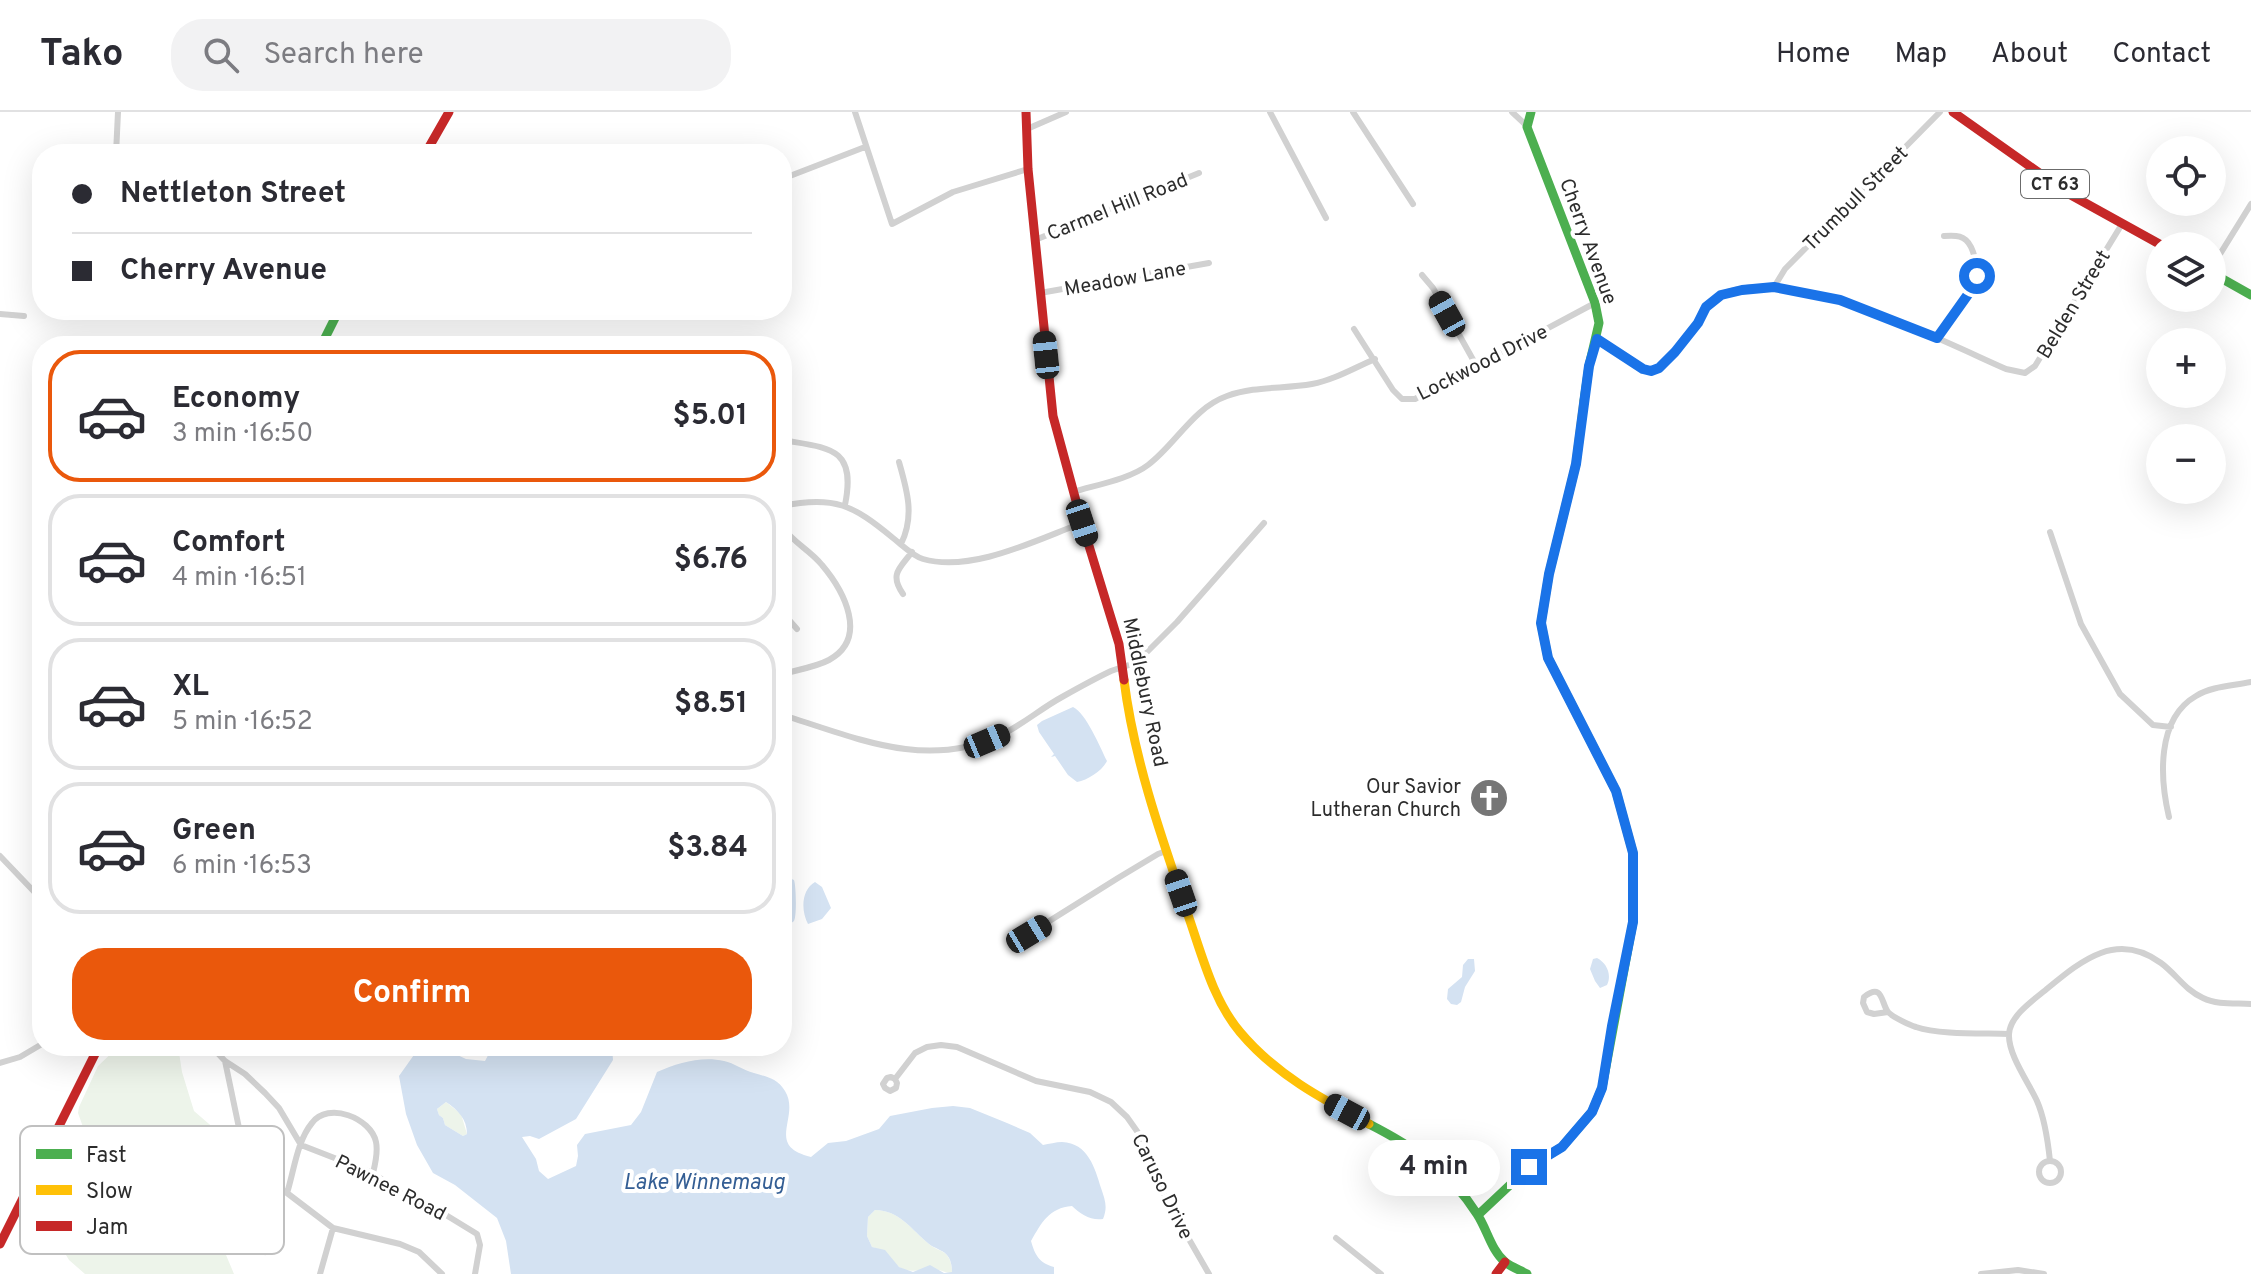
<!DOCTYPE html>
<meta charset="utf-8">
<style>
body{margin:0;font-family:Overpass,sans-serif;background:#f2f2f3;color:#2b2b33;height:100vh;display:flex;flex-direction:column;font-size:30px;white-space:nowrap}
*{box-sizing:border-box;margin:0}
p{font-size:26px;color:#7c7c81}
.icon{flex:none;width:44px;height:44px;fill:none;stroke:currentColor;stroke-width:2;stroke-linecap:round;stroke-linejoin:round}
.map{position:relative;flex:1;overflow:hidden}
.drawer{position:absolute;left:32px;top:224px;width:760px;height:720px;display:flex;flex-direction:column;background:#fff;border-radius:32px;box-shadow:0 8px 32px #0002}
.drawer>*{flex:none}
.top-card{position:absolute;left:32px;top:32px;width:760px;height:176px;border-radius:32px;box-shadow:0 8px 32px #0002;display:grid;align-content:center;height:176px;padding:0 40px;background:#fff}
.fabs{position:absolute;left:2146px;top:24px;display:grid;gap:16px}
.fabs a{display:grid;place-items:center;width:80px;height:80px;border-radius:50%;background:#fff;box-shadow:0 8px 32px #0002;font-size:40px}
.end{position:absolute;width:36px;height:36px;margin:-18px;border:10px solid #1a73e8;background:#fff;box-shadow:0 0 0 4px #fff}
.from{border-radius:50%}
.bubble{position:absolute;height:56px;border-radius:28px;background:#fff;box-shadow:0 8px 32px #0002;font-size:26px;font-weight:700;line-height:56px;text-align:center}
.car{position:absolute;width:24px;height:48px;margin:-24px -12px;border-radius:10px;box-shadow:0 0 6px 2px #0007;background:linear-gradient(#222 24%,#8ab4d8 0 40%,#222 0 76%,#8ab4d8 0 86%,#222 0)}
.top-card b{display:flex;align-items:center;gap:28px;height:76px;font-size:30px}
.top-card b+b{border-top:2px solid #e1e1e2}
.top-card i{width:20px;height:20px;background:#2b2b33}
ul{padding:14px 0 0;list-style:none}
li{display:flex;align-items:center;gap:24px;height:132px;margin:0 16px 12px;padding:0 24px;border:4px solid #e1e1e2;border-radius:32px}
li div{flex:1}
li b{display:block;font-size:30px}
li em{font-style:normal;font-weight:700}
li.active{border-color:#ea580c}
li>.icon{width:72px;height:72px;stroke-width:1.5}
.button{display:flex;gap:16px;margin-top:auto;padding:16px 40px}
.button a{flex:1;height:92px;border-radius:32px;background:#ea580c;color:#fff;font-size:32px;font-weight:700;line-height:92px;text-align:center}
header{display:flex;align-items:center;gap:48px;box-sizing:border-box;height:112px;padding:0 40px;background:#fff;border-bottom:2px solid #e1e1e2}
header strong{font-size:38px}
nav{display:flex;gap:44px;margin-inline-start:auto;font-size:28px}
.search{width:560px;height:72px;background:#f2f2f3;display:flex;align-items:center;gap:20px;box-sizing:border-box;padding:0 28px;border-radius:32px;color:#7c7c81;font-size:30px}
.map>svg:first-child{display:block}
.green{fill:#edf4ea}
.water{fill:#d4e2f2;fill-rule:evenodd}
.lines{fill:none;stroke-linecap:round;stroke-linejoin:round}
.street{stroke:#d1d1d1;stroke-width:6}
.fast{stroke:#4caf50;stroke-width:9}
.slow{stroke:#ffc107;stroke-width:9}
.jam{stroke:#c62828;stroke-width:9}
.route{stroke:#1a73e8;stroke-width:10}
.labels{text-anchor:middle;stroke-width:8;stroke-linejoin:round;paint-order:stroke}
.shield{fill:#fff;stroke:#6b6b6b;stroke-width:2}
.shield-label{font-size:18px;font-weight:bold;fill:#2c2c2c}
.street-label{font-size:20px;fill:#2c2c2c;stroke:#fff}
.poi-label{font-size:20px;fill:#2c2c2c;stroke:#fff;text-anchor:end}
.water-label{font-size:22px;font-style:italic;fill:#345e94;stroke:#fff}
.key{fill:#fff;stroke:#c0c0c0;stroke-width:2}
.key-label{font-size:22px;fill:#2c2c2c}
</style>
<header>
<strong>Tako</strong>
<div class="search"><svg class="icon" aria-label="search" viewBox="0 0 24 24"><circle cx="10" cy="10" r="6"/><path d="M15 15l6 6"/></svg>Search here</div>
<nav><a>Home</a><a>Map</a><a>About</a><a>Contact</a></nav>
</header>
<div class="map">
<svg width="2251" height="1162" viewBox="0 0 2251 1162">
<rect width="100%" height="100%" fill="#fff"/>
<path class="green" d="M 119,934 L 178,934 L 182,960 L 194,999 L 223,1024 L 195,1059 L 198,1095 L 213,1112 L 234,1162 L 85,1162 L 69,1148 L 60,1133 L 56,1116 L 61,1103 L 69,1092 L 75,1059 L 71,1042 L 83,1015 L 78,1001 L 79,995 L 98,954 Z
M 446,990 L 461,1002 L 467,1022 L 463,1024 L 445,1013 L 443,1006 L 439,1003 L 437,997 Z
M 875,1098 C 899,1098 912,1118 929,1132 C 934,1137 942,1138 946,1142 C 951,1148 952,1154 952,1161 C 945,1161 939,1157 932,1157 C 920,1157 910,1162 899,1155 C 886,1146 891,1140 872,1135 L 867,1124 L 868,1105 Z"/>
<path class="water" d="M 1073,595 C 1086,601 1100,635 1107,649 C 1102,659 1088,668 1077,670 L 1068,663 L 1055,644 L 1051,645 L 1054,642 L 1039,620 L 1037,613 L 1042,609 Z
M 782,760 L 787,765 L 794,768 C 796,773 797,804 794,809 C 792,811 785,814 782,815 Z
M 815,770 L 822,775 L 831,796 L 822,807 L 808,812 C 801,799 801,778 815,770 Z
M 1597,846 C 1607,851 1612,863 1607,873 L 1600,876 L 1595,869 L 1590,857 L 1593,847 Z
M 1468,847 L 1474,847 L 1475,859 L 1465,875 L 1461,890 L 1457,893 L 1451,892 L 1447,887 L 1448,877 L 1462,865 L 1463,853 Z
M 423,934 L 438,934 L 466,947 L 485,949 L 493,934 L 612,934 L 613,948 L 576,1007 L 539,1027 L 530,1024 L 522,1025 L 536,1047 L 539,1059 L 548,1067 L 576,1054 L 578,1044 L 577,1033 L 585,1022 L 631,1013 L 641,1000 L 657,960 C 678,951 701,944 724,949 C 734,951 743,958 754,961 C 767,965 777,966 785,979 C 801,1005 764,1034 811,1045 L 828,1031 L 846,1029 L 879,1017 L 890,1004 L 932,996 L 953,994 L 970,996 L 1007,1011 L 1030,1021 L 1043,1033 C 1049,1032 1056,1030 1062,1030 C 1088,1031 1095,1056 1101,1076 C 1105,1088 1108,1095 1103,1107 C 1091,1109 1080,1102 1072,1094 C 1049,1096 1042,1110 1031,1129 C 1035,1143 1039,1151 1054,1155 L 1054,1162 L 511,1162 L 506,1129 L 497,1106 L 455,1073 L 433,1061 L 417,1033 L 406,1002 L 399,964 L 416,940 ZM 446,990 C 458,998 467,1007 467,1022 L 463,1024 L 445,1013 L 443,1006 L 439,1003 L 437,997 ZM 875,1098 C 899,1098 912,1118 929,1132 C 934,1136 942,1138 946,1142 C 951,1147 952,1154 952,1160 L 944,1161 L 930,1153 L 913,1160 L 899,1155 L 885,1138 L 872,1135 L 867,1124 L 868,1105 Z"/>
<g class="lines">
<path class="street" d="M 855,0 L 892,112 L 953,80 L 1028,57
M 1270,0 L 1326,106
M 1353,0 L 1413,92
M 1512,0 L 1527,14
M 1027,17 L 1066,0
M 116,42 L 118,0
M 782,67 L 865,35
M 1035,128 L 1199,61
M 2212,155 L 2251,92
M 1422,163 L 1433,176 L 1476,253
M 1774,175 L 1785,157 L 1940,0
M 1040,181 L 1209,151
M 0,202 L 24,204
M 1354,217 L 1393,278 L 1402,287 L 1415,287 L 1595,191
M 1937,226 C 1957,198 1988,171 1971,135 C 1965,123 1956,123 1944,124
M 1597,227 L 1643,257 L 1651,259 C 1667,253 1675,238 1685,225 C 1689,220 1694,216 1698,211 C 1705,201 1708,190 1721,183 C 1787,150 1942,229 2006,257 L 2025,261 L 2035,254 L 2122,112
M 782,328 C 828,336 857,334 845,393
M 899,350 C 907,378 915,404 901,432
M 1073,380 C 1096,373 1130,367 1148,353 C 1176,332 1193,296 1227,284 C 1254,274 1284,277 1312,272 C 1334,268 1354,256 1375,247
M 782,394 C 834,383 853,393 893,426 C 902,433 913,444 923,447 C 972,461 1036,428 1082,411
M 782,414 C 792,430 810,438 822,453 C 844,479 869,526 829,548 C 816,555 797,558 782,562
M 2050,420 L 2081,512 L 2120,582 L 2153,613 L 2171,615
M 903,482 C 889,462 900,456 912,440
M 782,500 L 797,517
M 782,559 L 789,583 L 788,615
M 789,605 C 859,627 926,657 999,624 C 1021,614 1040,597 1062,585 C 1078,576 1094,567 1111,559 C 1121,555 1130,554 1139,548 L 1177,510 L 1264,411
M 2169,705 C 2160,667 2156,607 2196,584 C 2212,574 2233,574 2251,570
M 0,744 L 42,788
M 1011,833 L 1118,766 L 1158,742 L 1166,739
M 1888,900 L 1874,902 L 1867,900 L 1863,891 L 1864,885 C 1883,870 1881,891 1888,900 C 1893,905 1909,913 1916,915 C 1939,923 1984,921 2009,922
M 211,934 L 225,949 L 245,962 L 265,981 L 279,996 L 301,1033 L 373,1061 L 405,1084 L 441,1100 L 477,1122 L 480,1133 L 475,1162
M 225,949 L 239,1016 L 269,1072 L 287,1081 L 333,1116 L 400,1132 L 419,1140 L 442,1162
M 0,951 L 20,945 L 42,932
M 895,967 L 891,965 L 887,966 L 883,972 L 885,976 L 890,979 L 896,976 L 897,971 L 895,967 L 915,941 L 927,935 L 941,933 L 957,935 L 1036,969 L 1090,980 L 1111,990 L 1127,1005 L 1139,1022 L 1167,1089 L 1209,1162
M 2050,1049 C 2048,1030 2045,1007 2037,989 C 2029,971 2008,943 2009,922 C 2010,903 2035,887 2048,876 C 2082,848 2117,819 2161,851 C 2176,862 2185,878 2203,886 C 2217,893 2235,891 2251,892
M2039 1060a11 11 0 1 1 22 0a11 11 0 1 1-22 0Z
M 287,1081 C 294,1059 297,1029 312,1011 C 328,989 371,1006 376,1030 C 378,1039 375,1053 373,1061
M 1336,1126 L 1381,1162
M 265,1140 L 268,1136 L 268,1132 L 251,1112 L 251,1103 L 269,1072
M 320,1162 L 333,1116
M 1981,1162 L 2018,1158 L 2044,1162"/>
<path class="fast" d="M 1531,0 L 1527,15 L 1595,191 L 1599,211 L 1589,254 L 1584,289
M 2212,161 L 2251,183
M 321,234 L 339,198
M 1369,1012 C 1414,1035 1449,1058 1477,1102 C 1487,1117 1491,1138 1505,1150 C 1511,1155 1520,1158 1527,1162
M 1478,1103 L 1529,1055 L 1562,1035 L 1592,1000 L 1602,976 L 1633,810 L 1633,792"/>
<path class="slow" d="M 1584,289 L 1576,352 L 1549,462 L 1541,511 L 1548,546 L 1616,679 L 1633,741 L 1633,792
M 1124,568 C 1134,648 1162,727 1188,803 C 1202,843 1213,888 1240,920 C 1275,962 1322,987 1369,1012"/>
<path class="jam" d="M 1026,0 L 1028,57 L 1053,304 L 1082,411 L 1119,532 L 1124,568
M 1953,0 L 2069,82 L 2163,134
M 425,42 L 449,0
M 0,1132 L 99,934
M 1496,1162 L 1505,1150"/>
</g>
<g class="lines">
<path class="route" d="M 1529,1055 L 1562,1035 L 1592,1000 L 1602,976 L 1612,914 L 1633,810 L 1633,741 L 1616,679 L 1548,546 L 1541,511 L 1549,462 L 1576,352 L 1589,254 L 1597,227 L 1643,257 L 1651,259 L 1659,256 L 1675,240 L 1698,211 L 1706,195 L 1721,183 L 1742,178 L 1774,175 L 1840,188 L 1937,226 L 1969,181 L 1977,164"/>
</g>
<defs>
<symbol id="church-disc" viewBox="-11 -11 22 22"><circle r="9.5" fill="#767676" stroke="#fff"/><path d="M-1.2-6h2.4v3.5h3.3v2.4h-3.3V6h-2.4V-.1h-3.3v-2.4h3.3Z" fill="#fff"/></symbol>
</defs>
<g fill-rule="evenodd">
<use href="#church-disc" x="1467" y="664" width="44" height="44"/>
</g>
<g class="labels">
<rect class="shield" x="2021" y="58" width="68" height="28" rx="6"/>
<g class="shield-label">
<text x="2055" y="78">CT 63</text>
</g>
<g class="street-label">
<text transform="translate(1855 86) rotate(-45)" y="7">Trumbull Street</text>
<text transform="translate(1117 94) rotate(-22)" y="7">Carmel Hill Road</text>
<text transform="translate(1589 129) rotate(70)" y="7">Cherry Avenue</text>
<text transform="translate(1125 166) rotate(-10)" y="7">Meadow Lane</text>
<text transform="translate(2073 192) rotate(-59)" y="7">Belden Street</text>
<text transform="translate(1482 250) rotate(-27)" y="7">Lockwood Drive</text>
<text transform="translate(1146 580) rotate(78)" y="7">Middlebury Road</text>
<text transform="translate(1163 1074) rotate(64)" y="7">Caruso Drive</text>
<text transform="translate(391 1075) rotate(27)" y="7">Pawnee Road</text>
</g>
<g class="poi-label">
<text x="1461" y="681">Our Savior<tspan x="1461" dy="23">Lutheran Church</tspan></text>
</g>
<g class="water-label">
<text x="704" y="1077">Lake Winnemaug</text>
</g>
</g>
<rect x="20" y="1014" width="264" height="128" rx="12" class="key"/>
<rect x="36" y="1037" width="36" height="10" fill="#4caf50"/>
<rect x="36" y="1073" width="36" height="10" fill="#ffc107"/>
<rect x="36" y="1109" width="36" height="10" fill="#c62828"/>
<g class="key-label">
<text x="86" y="1050">Fast</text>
<text x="86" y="1086">Slow</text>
<text x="86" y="1122">Jam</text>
</g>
</svg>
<div class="fabs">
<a><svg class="icon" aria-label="locate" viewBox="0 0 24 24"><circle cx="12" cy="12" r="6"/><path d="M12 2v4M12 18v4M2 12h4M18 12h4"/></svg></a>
<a><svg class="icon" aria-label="layers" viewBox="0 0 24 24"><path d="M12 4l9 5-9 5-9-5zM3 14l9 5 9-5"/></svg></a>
<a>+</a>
<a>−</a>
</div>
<i class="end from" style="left:1977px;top:164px"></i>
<i class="end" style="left:1529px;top:1055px"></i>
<div class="bubble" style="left:1368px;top:1028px;width:132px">4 min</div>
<i class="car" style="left:1447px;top:202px;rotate:331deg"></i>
<i class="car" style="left:1046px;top:243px;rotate:354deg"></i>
<i class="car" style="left:1082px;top:411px;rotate:162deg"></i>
<i class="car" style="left:987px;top:629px;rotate:67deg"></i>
<i class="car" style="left:1181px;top:781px;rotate:341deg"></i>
<i class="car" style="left:1029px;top:822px;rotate:59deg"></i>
<i class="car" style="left:1347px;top:1000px;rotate:298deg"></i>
<div class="top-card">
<b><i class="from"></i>Nettleton Street</b>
<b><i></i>Cherry Avenue</b>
</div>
<section class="drawer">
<ul>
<li class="active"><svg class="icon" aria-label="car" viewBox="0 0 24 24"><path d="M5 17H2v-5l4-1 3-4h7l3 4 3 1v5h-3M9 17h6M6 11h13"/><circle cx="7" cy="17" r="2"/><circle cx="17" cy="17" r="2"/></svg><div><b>Economy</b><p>3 min · 16:50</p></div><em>$5.01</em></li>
<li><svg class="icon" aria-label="car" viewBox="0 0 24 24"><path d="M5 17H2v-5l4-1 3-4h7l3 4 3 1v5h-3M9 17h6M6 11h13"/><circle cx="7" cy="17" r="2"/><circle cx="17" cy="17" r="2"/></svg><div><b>Comfort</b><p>4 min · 16:51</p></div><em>$6.76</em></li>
<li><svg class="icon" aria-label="car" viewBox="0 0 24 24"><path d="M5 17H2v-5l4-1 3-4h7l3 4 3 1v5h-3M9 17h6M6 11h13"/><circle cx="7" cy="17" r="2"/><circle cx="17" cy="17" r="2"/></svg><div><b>XL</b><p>5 min · 16:52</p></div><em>$8.51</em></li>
<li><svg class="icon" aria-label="car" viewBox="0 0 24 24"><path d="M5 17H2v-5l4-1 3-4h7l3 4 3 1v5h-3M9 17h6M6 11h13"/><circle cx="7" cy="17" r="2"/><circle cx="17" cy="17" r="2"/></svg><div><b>Green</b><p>6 min · 16:53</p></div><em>$3.84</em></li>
</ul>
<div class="button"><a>Confirm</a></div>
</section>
</div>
